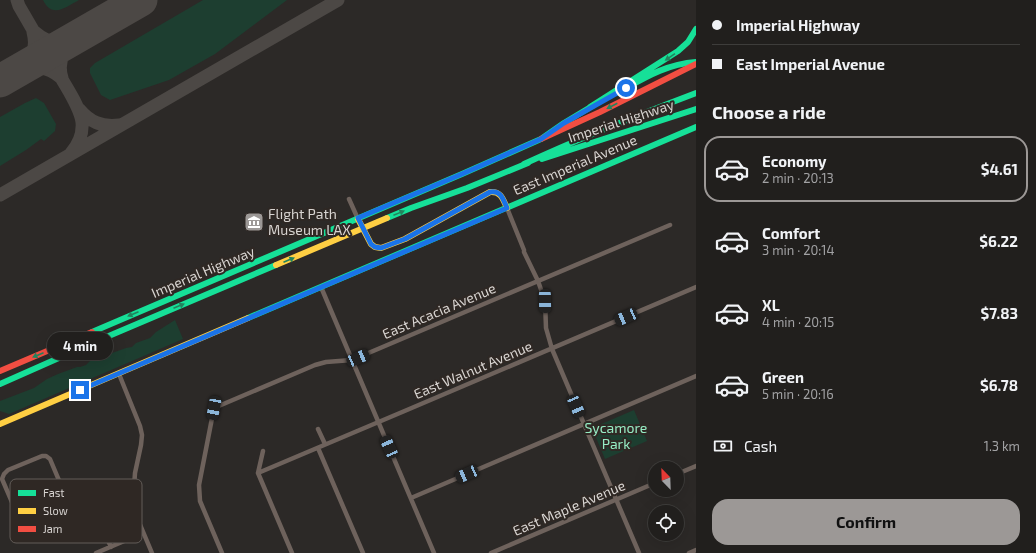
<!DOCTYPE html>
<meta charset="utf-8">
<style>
body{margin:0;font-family:"Exo 2",sans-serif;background:#2d2c2a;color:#f1f3f6;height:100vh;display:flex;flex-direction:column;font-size:15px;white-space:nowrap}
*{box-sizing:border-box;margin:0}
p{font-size:13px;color:#a2a2a4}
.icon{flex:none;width:22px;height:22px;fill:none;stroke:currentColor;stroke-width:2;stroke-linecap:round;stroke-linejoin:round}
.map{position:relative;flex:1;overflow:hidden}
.details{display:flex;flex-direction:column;background:#211f1d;width:340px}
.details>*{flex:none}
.banner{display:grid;align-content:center;height:88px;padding:0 16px;background:#211f1d}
.needle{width:26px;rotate:337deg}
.controls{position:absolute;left:648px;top:461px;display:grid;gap:8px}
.controls a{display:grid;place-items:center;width:36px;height:36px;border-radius:50%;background:#211f1d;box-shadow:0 4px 16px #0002,0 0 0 1px #3e3d3b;font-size:20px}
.end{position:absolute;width:18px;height:18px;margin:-9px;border:5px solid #1a73e8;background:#fff;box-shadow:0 0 0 2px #fff}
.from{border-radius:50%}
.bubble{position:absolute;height:28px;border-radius:14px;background:#211f1d;box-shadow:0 4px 16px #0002,0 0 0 1px #3e3d3b;font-size:13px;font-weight:700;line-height:28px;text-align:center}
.car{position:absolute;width:12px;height:24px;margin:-12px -6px;border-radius:5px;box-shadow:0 0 3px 1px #0007;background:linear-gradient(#222 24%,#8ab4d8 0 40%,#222 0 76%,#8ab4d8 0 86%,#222 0)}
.banner b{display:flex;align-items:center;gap:14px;height:38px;font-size:15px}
.banner b+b{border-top:1px solid #3e3d3b}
.banner i{width:10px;height:10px;background:#f1f3f6}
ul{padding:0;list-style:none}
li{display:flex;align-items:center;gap:12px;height:66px;margin:0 8px 6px;padding:0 8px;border:2px solid transparent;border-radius:16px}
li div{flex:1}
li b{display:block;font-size:15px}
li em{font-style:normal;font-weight:700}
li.active{border-color:#9c9896}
li>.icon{width:36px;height:36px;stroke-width:1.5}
h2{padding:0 16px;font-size:18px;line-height:48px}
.pay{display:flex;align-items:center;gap:10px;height:44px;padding:0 16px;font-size:15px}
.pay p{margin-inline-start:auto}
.button{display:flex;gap:8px;margin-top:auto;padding:8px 16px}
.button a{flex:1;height:46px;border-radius:16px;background:#9c9896;color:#111;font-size:16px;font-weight:700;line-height:46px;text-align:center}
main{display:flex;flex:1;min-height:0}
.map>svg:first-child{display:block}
.green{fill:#1d3e30}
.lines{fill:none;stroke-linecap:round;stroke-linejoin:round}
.taxiway{stroke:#4c4845;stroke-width:13}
.runway{stroke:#4c4845;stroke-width:33}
.street{stroke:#6e625c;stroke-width:4.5}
.fast{stroke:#16e098;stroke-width:6}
.slow{stroke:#ffcf43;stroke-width:6}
.jam{stroke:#f24e42;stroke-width:6}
.oneway{fill:#22845e}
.route{stroke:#1a73e8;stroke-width:5}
.labels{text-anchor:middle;stroke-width:4;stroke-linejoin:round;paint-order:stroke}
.street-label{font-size:14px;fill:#d8d4d1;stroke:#2f2824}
.poi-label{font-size:14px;fill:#d8d4d1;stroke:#2f2824;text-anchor:start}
.park-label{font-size:14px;fill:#96ecc4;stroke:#2f2824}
.key{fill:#2f2824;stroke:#625c58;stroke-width:1}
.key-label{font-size:11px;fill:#d8d4d1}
</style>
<main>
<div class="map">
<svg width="696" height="553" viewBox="0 0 696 553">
<rect width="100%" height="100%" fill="#2c2927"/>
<path class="green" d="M 43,0 L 79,0 C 66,7 52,19 43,0 Z
M 203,0 L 287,0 L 215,54 L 169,80 L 110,100 L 101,95 L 90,73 L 90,68 L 95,63 Z
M 36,98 L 44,103 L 56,124 L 55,131 L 44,141 L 41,139 L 26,150 L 0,166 L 0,117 L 25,103 Z
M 175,320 L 183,339 L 9,414 L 0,411 L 0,401 L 34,388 L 47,379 L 58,374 L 77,367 L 80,367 L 86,365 L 90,361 L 126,348 L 132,347 L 136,343 L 150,338 L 156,332 Z
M 634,410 L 647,441 L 605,459 L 592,428 Z"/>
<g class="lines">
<path class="taxiway" d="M 17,0 L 19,6 C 32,28 44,50 58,72 C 65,86 80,106 82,122 C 83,133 79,144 71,153
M 35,32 C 52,47 63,42 82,35
M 19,71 C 34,66 47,66 60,77
M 15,72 C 30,62 38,51 33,32
M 62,78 C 57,62 64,48 77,38
M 0,79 L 11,75
M 79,109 C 90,122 101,127 119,125
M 0,195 L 338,0"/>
<path class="runway" d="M 0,81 L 141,0"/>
<path class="street" d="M 349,199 L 358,219
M 507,208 L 524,250
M 524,252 L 538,281 L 545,301 L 546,328 L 552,349 L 639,553
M 321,287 L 434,553
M 119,374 L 140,426 L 142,435 L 141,445 L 135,473 L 133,502 L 136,515 L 152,553
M 318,429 L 325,444
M 318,448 L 363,553
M 263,451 L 258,473 L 292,553
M 258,473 C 404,411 550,350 696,287
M 677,474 L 696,466
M 411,498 L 696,376
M 74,516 L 50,459 L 46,456 L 42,456 L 8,470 L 4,474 L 2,479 L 24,530 L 28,534 L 34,533 L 74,516 L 86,515 L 96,521 L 101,525 L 111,547
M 96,553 L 143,533
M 222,553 L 200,501 L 199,485 L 214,408 L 315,365 L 326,362 L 352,360 L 670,225
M 491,553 L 655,483
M 689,553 L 696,550"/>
<path class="fast" d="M 626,88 C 649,75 669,64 696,62
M 590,107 L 678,51 L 688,42 L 696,29
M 542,159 L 696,109
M 524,164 C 580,138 638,115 696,93
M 387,218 L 411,208 L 467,188 L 528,163
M 248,318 L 696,127
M 92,332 L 462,174 L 541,139 L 564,123 L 594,105
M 0,384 L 104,338 L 276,265"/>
<path class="slow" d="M 358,219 L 371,244 L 375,247 L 381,248 L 405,239 L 490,192 C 501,191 503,199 507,208
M 276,265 L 387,218
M 0,424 L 248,318"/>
<path class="jam" d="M 541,139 L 600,112 L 696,64
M 0,371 L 92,332"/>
</g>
<defs><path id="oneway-solid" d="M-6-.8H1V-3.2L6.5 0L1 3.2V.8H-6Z"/></defs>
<g class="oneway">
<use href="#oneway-solid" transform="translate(670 57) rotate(146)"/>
<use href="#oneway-solid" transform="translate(612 106) rotate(153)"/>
<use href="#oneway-solid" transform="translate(399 213) rotate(-22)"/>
<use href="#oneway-solid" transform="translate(289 260) rotate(-23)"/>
<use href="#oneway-solid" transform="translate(179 306) rotate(-23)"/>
<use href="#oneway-solid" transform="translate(133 314) rotate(157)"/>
<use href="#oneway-solid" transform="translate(38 355) rotate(157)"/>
</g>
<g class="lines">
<path class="route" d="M 80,390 L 507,208 C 503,199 501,190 490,192 L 405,239 L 381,248 L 375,247 L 371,244 L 358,218 L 462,174 L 541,139 L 564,123 L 626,88"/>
</g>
<defs>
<symbol id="museum-square" viewBox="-11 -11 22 22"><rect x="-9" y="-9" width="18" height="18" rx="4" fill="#9c9896" stroke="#2f2824"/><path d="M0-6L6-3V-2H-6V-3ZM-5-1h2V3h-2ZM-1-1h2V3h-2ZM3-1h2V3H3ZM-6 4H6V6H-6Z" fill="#fff"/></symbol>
</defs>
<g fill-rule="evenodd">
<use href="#museum-square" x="243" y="211" width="22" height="22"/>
</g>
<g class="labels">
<g class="street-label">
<text transform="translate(621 121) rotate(-18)" y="5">Imperial Highway</text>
<text transform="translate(575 165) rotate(-23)" y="5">East Imperial Avenue</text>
<text transform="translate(203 272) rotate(-23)" y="5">Imperial Highway</text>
<text transform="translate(439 311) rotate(-23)" y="5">East Acacia Avenue</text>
<text transform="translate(473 370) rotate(-23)" y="5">East Walnut Avenue</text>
<text transform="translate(569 508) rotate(-23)" y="5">East Maple Avenue</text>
</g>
<g class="poi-label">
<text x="268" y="219">Flight Path<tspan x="268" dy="16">Museum LAX</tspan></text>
</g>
<g class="park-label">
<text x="616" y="433">Sycamore<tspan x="616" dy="16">Park</tspan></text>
</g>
</g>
<rect x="10" y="479" width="132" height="64" rx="6" class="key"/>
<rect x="18" y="490" width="18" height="6" fill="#16e098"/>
<rect x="18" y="508" width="18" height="6" fill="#ffcf43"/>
<rect x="18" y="526" width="18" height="6" fill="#f24e42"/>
<g class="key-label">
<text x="43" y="497">Fast</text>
<text x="43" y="515">Slow</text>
<text x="43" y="533">Jam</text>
</g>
</svg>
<div class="controls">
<a><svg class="needle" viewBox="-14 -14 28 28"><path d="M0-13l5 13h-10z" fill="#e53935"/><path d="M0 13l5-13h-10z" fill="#a2a2a4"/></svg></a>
<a><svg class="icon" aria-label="locate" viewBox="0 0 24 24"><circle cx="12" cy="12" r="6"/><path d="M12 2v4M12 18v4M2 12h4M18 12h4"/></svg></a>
</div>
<i class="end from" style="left:626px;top:88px"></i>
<i class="end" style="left:80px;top:390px"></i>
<div class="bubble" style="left:47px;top:332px;width:66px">4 min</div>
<i class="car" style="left:545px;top:301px;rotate:179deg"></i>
<i class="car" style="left:626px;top:317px;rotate:247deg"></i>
<i class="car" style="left:358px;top:358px;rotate:67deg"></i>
<i class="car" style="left:576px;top:406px;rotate:157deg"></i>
<i class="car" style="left:214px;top:408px;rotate:191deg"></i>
<i class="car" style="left:389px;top:447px;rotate:336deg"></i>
<i class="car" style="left:467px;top:474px;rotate:247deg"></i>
</div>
<section class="details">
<div class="banner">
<b><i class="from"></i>Imperial Highway</b>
<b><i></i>East Imperial Avenue</b>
</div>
<h2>Choose a ride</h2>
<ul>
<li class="active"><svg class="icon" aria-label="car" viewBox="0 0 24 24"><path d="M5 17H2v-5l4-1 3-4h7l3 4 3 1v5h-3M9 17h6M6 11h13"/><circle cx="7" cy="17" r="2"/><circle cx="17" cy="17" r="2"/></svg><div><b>Economy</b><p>2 min · 20:13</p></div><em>$4.61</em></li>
<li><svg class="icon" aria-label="car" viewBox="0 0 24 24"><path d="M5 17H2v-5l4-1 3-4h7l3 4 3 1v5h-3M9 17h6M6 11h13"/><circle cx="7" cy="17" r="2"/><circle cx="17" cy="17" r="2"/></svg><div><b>Comfort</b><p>3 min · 20:14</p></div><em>$6.22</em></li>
<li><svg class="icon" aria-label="car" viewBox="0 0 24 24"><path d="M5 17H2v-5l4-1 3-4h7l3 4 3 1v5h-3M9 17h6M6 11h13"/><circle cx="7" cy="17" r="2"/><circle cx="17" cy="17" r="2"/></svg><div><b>XL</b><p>4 min · 20:15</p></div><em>$7.83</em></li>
<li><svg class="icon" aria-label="car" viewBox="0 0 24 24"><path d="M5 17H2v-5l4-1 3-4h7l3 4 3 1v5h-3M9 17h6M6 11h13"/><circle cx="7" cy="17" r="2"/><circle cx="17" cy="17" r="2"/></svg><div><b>Green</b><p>5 min · 20:16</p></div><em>$6.78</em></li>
</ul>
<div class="pay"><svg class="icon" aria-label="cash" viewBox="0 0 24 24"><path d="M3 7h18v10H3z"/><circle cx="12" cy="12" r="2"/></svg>Cash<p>1.3 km</p></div>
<div class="button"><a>Confirm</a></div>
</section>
</main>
